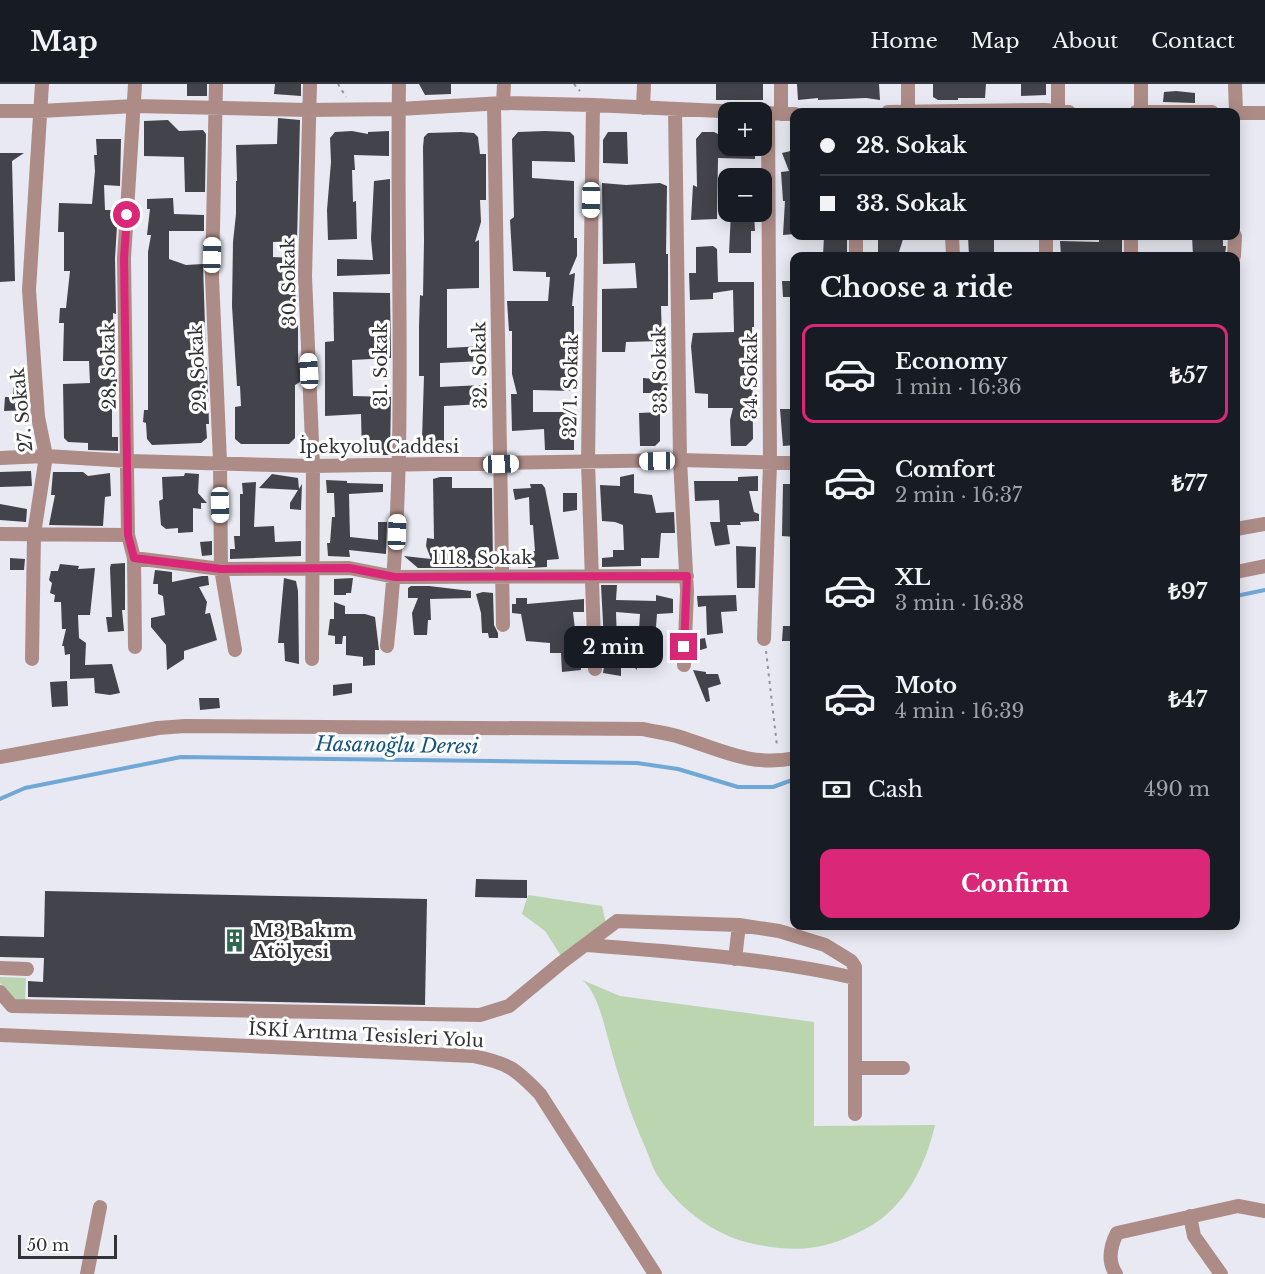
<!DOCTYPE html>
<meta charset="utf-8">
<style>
body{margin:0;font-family:"Libre Baskerville",serif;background:#20242c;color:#f1f3f6;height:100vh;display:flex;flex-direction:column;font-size:22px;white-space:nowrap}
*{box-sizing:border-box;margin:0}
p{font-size:20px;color:#9ea1a6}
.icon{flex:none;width:33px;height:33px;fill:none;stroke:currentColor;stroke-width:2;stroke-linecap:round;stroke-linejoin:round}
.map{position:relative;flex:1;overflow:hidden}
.details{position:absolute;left:790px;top:168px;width:450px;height:678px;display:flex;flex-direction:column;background:#171b24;border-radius:12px;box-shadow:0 3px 15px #0003}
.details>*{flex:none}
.banner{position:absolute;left:790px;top:24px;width:450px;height:132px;border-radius:12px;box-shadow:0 3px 15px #0003;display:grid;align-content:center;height:132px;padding:0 30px;background:#171b24}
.buttons{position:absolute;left:718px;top:18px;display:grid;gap:12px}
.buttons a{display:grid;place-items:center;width:54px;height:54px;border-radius:12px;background:#171b24;box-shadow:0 3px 15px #0003;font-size:30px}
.scale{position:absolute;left:18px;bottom:15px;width:99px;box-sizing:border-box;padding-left:6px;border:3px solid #333337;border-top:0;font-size:16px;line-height:21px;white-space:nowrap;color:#333337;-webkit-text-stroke:4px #fff;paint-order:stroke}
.end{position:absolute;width:27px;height:27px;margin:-14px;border:8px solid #db2777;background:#fff;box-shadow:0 0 0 3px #fff}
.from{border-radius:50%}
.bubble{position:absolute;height:42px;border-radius:12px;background:#171b24;box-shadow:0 3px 15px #0003;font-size:20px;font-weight:700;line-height:42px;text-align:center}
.car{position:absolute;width:18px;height:36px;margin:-18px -9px;border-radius:8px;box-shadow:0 0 4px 2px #0007;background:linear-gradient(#fff 24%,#345 0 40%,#fff 0 76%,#345 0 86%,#fff 0)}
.banner b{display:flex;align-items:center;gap:21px;height:57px;font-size:22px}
.banner b+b{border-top:2px solid #363941}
.banner i{width:15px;height:15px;background:#f1f3f6}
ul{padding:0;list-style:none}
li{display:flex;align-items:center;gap:18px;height:99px;margin:0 12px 9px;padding:0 18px;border:3px solid transparent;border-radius:12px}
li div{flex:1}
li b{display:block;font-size:22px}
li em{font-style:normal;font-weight:700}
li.active{border-color:#db2777}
li>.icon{width:54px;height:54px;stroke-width:1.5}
h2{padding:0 30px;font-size:27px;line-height:72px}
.pay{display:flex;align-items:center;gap:15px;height:66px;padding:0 30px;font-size:22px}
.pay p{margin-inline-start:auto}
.action{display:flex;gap:12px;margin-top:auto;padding:12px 30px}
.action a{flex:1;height:69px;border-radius:12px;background:#db2777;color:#fff;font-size:24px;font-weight:700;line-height:69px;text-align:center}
header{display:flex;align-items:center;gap:36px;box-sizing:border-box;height:84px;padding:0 30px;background:#171b24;border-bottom:2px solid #363941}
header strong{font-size:28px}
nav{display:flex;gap:33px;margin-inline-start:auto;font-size:21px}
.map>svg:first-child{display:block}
.green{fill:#bad5af}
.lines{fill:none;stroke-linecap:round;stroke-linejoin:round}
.stream{stroke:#6fa7d5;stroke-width:4}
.building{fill:#43434b}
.path{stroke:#93949a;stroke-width:2;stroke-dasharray:3 4.5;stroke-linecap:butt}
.minor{stroke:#ad8c87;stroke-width:14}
.route{stroke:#db2777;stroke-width:8}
.labels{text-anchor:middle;stroke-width:6;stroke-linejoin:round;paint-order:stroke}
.street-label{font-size:18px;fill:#333337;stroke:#fff}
.poi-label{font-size:18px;font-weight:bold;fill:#333337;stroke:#fff;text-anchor:start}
.water-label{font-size:20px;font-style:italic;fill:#13537f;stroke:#fff}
</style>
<header>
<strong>Map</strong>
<nav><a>Home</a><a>Map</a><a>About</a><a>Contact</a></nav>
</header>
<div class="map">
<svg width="1265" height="1190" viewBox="0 0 1265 1190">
<rect width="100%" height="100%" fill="#e8e9f2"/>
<path class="green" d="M 528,811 L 602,822 L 606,840 L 563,875 L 545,847 L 522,830 Z
M 0,893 L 26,894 L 25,918 L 15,915 L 0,899 Z
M 582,896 L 620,912 L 814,938 L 814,1042 L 935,1041 C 926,1081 905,1124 867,1144 C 826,1166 799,1169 754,1160 C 715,1152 681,1126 659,1094 C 653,1086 650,1074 646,1065 C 630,1030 619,994 609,958 C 604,940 597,907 582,896 Z"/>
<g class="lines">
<path class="stream" d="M 1236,512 L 1265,506
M 0,715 L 25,704 L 181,673 L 637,679 L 678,685 L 738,703 L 773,703 L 795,695"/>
</g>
<path class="building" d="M 187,0 L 207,0 L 207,12 L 187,12 Z
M 275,0 L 301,0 L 301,12 L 274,10 Z
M 419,0 L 451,0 L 451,10 L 425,11 Z
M 716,0 L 763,0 L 763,16 L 716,16 Z
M 797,0 L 879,0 L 880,16 L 866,14 L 818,16 L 818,14 L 798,16 Z
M 933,0 L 986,0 L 985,14 L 958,14 L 958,16 L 938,16 L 933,13 Z
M 1021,0 L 1046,0 L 1046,11 L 1021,12 Z
M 1176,7 L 1195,9 L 1195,19 L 1163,18 L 1164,8 Z
M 278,34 L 300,36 L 297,157 L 273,158 L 273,173 L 295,174 L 296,236 L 298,236 L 298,279 L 300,279 L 300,298 L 295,301 L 295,354 L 289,360 L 241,360 L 235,355 L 235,323 L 241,322 L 240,302 L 237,302 L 232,222 L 233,158 L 236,130 L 236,97 L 237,97 L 236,61 L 277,60 Z
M 168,36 L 179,47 L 203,46 L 206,50 L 205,108 L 185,108 L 184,73 L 144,72 L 144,37 Z
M 352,47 L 368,50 L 368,48 L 389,47 L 389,72 L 354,71 L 355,86 L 352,86 L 353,118 L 356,117 L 357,155 L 328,156 L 327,126 L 331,78 L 330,54 L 335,48 Z
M 545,47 L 570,48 L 574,52 L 575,78 L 532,77 L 532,94 L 574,97 L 574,154 L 577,154 L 577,172 L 569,191 L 575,189 L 572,222 L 574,222 L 574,255 L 568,255 L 572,307 L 533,306 L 533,328 L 574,328 L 574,366 L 545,366 L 544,345 L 512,347 L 511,310 L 517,310 L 512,290 L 512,247 L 509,247 L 507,217 L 548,217 L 550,193 L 546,193 L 546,188 L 513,187 L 510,136 L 514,133 L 512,55 L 518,48 Z
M 461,48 L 474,49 L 478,53 L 480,70 L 486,70 L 486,116 L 480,116 L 481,138 L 475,158 L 479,156 L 479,204 L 447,205 L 447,264 L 483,262 L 483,277 L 440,279 L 440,303 L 483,301 L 485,320 L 444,322 L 444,360 L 427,361 L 422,355 L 424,292 L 419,292 L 419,242 L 420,211 L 423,212 L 424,157 L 423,63 L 424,53 L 428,49 Z
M 608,48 L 627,48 L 628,80 L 603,79 L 603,56 Z
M 702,48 L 714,48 L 718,50 L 719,62 L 755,62 L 755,75 L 718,74 L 717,135 L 691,136 L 693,101 L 697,103 L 696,55 Z
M 96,55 L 121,55 L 120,102 L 104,101 L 105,126 L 118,126 L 115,174 L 116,230 L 113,229 L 114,285 L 117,285 L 117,301 L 112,309 L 112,353 L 118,353 L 118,367 L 88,366 L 88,359 L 68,358 L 64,354 L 63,300 L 90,299 L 89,277 L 63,277 L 64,239 L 59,239 L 60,224 L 66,224 L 70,187 L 64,187 L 64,148 L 58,148 L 59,119 L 92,120 L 95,87 L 94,71 L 97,71 Z
M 795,66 L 795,150 L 783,151 L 785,117 L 783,117 L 781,88 L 789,87 L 782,69 Z
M 0,69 L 24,69 L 12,77 L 15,197 L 0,198 Z
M 390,95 L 390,190 L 337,192 L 337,175 L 373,176 L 371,155 L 374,97 Z
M 602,99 L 626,101 L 660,99 L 667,102 L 666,170 L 668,170 L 668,222 L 661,222 L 662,257 L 626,258 L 625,268 L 602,268 L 602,205 L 637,204 L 635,179 L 603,180 Z
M 173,114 L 174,130 L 204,131 L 204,147 L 169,147 L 169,175 L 186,181 L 203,180 L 206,274 L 202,283 L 207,283 L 209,340 L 206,340 L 207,354 L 201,359 L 152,361 L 147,355 L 146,339 L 143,338 L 144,326 L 148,326 L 148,168 L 151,151 L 147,151 L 150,125 L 147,125 L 147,115 Z
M 731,128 L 754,128 L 755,147 L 751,147 L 751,169 L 729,169 Z
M 824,152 L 847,152 L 847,172 L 823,172 Z
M 878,152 L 904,152 L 898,171 L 878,172 Z
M 968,152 L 994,152 L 994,172 L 969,172 Z
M 1099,152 L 1122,152 L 1122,172 L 1061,172 L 1060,157 L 1099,158 Z
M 1192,152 L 1223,152 L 1223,162 L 1226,162 L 1225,172 L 1193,172 Z
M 713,162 L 717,165 L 718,198 L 754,198 L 754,243 L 752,243 L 753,355 L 746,362 L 731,362 L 730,336 L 733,324 L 708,324 L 708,310 L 695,309 L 691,262 L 693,249 L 734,248 L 733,206 L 713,209 L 713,215 L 690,216 L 689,189 L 696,189 L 696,163 Z
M 782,197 L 795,197 L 795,213 L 783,213 Z
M 333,208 L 390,209 L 391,274 L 352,276 L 353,312 L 391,313 L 390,371 L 362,371 L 361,330 L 325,332 L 325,258 L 334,257 Z
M 668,289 L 667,309 L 643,309 L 643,294 L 655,295 Z
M 27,298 L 28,326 L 4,327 L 5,313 L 13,313 L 13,299 Z
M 780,325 L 795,325 L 795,361 L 783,362 Z
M 660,328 L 660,357 L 655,362 L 640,362 L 639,329 Z
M 31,387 L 32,402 L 0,403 L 0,388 Z
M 53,388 L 83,388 L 88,392 L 110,389 L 111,412 L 105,413 L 103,442 L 49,441 L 55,411 L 51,411 Z
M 185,389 L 199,390 L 198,409 L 207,419 L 201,419 L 201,425 L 193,424 L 193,448 L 178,449 L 178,444 L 166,445 L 161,441 L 159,417 L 163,415 L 162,393 L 184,392 Z
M 272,390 L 298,394 L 299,405 L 302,400 L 301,426 L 290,425 L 290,419 L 298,406 L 259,404 Z
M 634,390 L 634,409 L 652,411 L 656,429 L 674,428 L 675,449 L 661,449 L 659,474 L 641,474 L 641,482 L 602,483 L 602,474 L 613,473 L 613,466 L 624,466 L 623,441 L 615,438 L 602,437 L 600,401 L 620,402 L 620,393 Z
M 758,392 L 758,407 L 749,407 L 754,428 L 759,430 L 759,437 L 740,438 L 741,441 L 727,441 L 730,460 L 715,462 L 710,438 L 720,438 L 719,416 L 695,417 L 694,397 L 738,397 L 738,393 Z
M 440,393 L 452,393 L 452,404 L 492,404 L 493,484 L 418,484 L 404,472 L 431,475 L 426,462 L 427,454 L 434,455 L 433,395 Z
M 326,396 L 347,397 L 347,399 L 383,400 L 383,408 L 349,410 L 350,453 L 378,456 L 378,438 L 387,438 L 386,470 L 349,466 L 350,473 L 328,472 L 327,459 L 330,459 L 332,433 L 335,433 L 334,409 L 327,409 Z
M 256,398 L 254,443 L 274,442 L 275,458 L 301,457 L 301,472 L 230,475 L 230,465 L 235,465 L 234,452 L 240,452 L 240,410 L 243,410 L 242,399 Z
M 530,400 L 542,400 L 545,404 L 559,475 L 547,476 L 547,483 L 528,484 L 527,474 L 530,473 L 530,468 L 535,467 L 533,441 L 530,441 L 529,413 L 515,416 L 513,405 L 531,404 Z
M 783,400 L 795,400 L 795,453 L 782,452 Z
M 563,409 L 577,409 L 577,426 L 563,428 Z
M 0,420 L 27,425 L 26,438 L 0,436 Z
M 212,457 L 212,471 L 202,472 L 200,458 Z
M 736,462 L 756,463 L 755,504 L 737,504 Z
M 10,474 L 25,475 L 24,486 L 10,486 Z
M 125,479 L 125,526 L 122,526 L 124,547 L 108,548 L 106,533 L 112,533 L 110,484 L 111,480 Z
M 60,480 L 79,482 L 78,485 L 95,484 L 90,531 L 78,531 L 79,554 L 86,559 L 85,581 L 112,580 L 120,609 L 110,611 L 95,609 L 94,594 L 70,595 L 70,570 L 65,571 L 64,562 L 62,562 L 66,545 L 62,545 L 61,518 L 54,518 L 55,511 L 50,509 L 52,499 L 49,496 L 51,487 L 58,487 Z
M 155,486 L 172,488 L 172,498 L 202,492 L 208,492 L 209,501 L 199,503 L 207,518 L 205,530 L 210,529 L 217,556 L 184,567 L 184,575 L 167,586 L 166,561 L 151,543 L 151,534 L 165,531 L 163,512 L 158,510 L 158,500 L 153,500 Z
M 284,494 L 296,497 L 298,507 L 299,580 L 285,577 L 284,559 L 278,559 Z
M 353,494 L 351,509 L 346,509 L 346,511 L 334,511 L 334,495 Z
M 601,501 L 617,501 L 616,516 L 656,517 L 656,511 L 673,515 L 673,529 L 657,530 L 655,556 L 639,546 L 640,530 L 616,528 L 617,558 L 635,559 L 637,586 L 621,570 L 621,592 L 603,589 L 605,576 Z
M 411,502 L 429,502 L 471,507 L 471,514 L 430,515 L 431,536 L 428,536 L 427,551 L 414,551 L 412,529 L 418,514 L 408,514 L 408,504 Z
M 483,508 L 493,509 L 494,541 L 498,549 L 498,554 L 489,554 L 488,549 L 482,549 L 481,529 L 476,510 Z
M 736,511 L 737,527 L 721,528 L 723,549 L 707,551 L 706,522 L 698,523 L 697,512 Z
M 516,514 L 527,514 L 527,520 L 584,515 L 584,528 L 573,528 L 576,554 L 580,554 L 581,586 L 562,588 L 561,569 L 550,569 L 550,559 L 526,557 L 521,530 L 512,529 L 512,520 L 516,520 Z
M 334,518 L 345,522 L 345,530 L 365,530 L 375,533 L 379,566 L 375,566 L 375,581 L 363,582 L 363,573 L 346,571 L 346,552 L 343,552 L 342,560 L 335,560 L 335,552 L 328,551 L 330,535 L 334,535 Z
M 783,542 L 795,542 L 795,557 L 782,557 Z
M 705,554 L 707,564 L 694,568 L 694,556 Z
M 693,586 L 706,588 L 706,590 L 718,590 L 721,600 L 708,604 L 710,617 L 706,618 Z
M 67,597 L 68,622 L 52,623 L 50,598 Z
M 352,599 L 352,609 L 333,612 L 333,601 Z
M 199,614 L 219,614 L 220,624 L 200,626 Z
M 476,795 L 527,796 L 527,814 L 475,813 Z
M 45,807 L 427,815 L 425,921 L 28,913 L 28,897 L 43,898 L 44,874 L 0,873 L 0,852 L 44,853 Z"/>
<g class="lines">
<path class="path" d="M 338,0 L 346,13
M 574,0 L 580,7
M 766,567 L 777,662"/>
<path class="minor" d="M 216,0 L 212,193 L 220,378 L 221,485 L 235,566
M 310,0 L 305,192 L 313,382 L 312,575
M 908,0 L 908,27
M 1141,0 L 1141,27
M 1235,0 L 1236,28
M 503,19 L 504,0
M 494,21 L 503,541
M 593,21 L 588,378 L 595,585
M 643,24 L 644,0
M 675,25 L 680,376 L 687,507 L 684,581
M 0,27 L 40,27 L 135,22 L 308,26 L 399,25 L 503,19 L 593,21 L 742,28
M 888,28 L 1045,26 L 1069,28
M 1058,28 L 1058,0
M 1136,28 L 1212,28
M 762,29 L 795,30
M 1236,29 L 1265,29
M 781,30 L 781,0
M 952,152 L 953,172
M 1046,152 L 1046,172
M 1131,152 L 1131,172
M 856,172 L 856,152
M 1234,172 L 1235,152
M 0,374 L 46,372 L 129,377 L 313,382 L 680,376 L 795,379
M 1236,445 L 1265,440
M 0,450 L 128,451
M 134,474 L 221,485 L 349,484 L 395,493 L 687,492
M 1236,488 L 1265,482
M 764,555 L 770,379 L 768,30
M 387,562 C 408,375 396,187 399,0
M 135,563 L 134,474 L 128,451 L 124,174 L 135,0
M 32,575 L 34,450 L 46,372 L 38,333 L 29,206 L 42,0
M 0,673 L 158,644 L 185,642 L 643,645 C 655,648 668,649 680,653 C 721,666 751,683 795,674
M 586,861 C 676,868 767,874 855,894
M 735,875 L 739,841
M 0,884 L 27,885
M 0,908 L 12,922 L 480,931 L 509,922 L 561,879 L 617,837 L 739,841 L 779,847 L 825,861 L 851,877 L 855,883 L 855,1030
M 0,951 L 473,972 C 508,979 515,984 540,1010 L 655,1190
M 855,984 L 903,984
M 1190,1132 L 1194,1152 L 1221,1190
M 87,1190 L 100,1123
M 1116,1190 C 1107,1177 1110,1163 1117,1149 L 1238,1122 L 1265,1127"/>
</g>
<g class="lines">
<path class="route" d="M 127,131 L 124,174 L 128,451 L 134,474 L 221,485 L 349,484 L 395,493 L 687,492 L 684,563"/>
</g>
<defs>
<symbol id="building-bare" viewBox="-9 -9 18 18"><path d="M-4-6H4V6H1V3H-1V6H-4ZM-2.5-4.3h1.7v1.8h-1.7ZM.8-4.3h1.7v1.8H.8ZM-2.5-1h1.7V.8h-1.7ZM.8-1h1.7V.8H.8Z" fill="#2c6852" stroke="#fff" stroke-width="2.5" paint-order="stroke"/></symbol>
</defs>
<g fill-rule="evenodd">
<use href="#building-bare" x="218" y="840" width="33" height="33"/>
</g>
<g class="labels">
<g class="street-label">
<text transform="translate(289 198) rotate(-91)" y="6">30. Sokak</text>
<text transform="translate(381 281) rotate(-90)" y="6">31. Sokak</text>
<text transform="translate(480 281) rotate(-91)" y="6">32. Sokak</text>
<text transform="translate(109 282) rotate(-91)" y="6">28. Sokak</text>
<text transform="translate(198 284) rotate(-93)" y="6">29. Sokak</text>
<text transform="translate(660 286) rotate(-91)" y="6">33. Sokak</text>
<text transform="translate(751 292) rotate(-90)" y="6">34. Sokak</text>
<text transform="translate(571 302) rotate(-89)" y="6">32/1. Sokak</text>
<text transform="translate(22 326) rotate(-96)" y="6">27. Sokak</text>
<text x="379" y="369">İpekyolu Caddesi</text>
<text x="482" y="480">1118. Sokak</text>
<text transform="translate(366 951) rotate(3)" y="6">İSKİ Arıtma Tesisleri Yolu</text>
</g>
<g class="poi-label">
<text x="253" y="853">M3 Bakım<tspan x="253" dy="21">Atölyesi</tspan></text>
</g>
<g class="water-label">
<text transform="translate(397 661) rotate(1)" y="7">Hasanoğlu Deresi</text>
</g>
</g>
</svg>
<div class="buttons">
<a>+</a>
<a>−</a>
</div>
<div class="scale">50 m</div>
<i class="end from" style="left:127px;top:131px"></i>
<i class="end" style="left:684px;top:563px"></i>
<div class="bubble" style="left:564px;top:542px;width:99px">2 min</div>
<i class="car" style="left:591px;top:116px;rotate:181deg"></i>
<i class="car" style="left:212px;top:171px;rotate:1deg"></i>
<i class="car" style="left:309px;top:287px;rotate:357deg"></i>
<i class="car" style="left:657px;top:377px;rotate:269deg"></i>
<i class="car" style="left:501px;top:380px;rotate:88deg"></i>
<i class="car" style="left:220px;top:421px;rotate:179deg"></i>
<i class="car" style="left:397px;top:448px;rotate:2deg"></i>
<div class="banner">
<b><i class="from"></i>28. Sokak</b>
<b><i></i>33. Sokak</b>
</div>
<section class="details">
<h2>Choose a ride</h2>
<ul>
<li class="active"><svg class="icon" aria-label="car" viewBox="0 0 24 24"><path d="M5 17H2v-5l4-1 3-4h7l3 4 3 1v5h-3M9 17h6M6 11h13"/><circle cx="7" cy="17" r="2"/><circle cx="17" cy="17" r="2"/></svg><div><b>Economy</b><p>1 min · 16:36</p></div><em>₺57</em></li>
<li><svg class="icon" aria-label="car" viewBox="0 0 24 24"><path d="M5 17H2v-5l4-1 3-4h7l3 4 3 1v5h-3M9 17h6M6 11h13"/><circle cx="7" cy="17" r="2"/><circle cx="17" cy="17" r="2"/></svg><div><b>Comfort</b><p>2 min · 16:37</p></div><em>₺77</em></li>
<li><svg class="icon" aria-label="car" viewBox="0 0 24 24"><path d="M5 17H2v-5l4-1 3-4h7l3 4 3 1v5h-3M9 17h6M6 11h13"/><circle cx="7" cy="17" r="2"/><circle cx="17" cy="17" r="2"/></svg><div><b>XL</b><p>3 min · 16:38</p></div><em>₺97</em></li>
<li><svg class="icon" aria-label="car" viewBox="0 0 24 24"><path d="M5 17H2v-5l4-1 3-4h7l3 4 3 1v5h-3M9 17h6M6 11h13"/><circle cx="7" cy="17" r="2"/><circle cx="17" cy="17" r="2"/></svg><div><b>Moto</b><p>4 min · 16:39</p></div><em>₺47</em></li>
</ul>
<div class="pay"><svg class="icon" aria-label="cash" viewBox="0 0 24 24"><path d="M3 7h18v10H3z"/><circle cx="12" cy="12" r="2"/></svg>Cash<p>490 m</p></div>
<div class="action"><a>Confirm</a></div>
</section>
</div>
